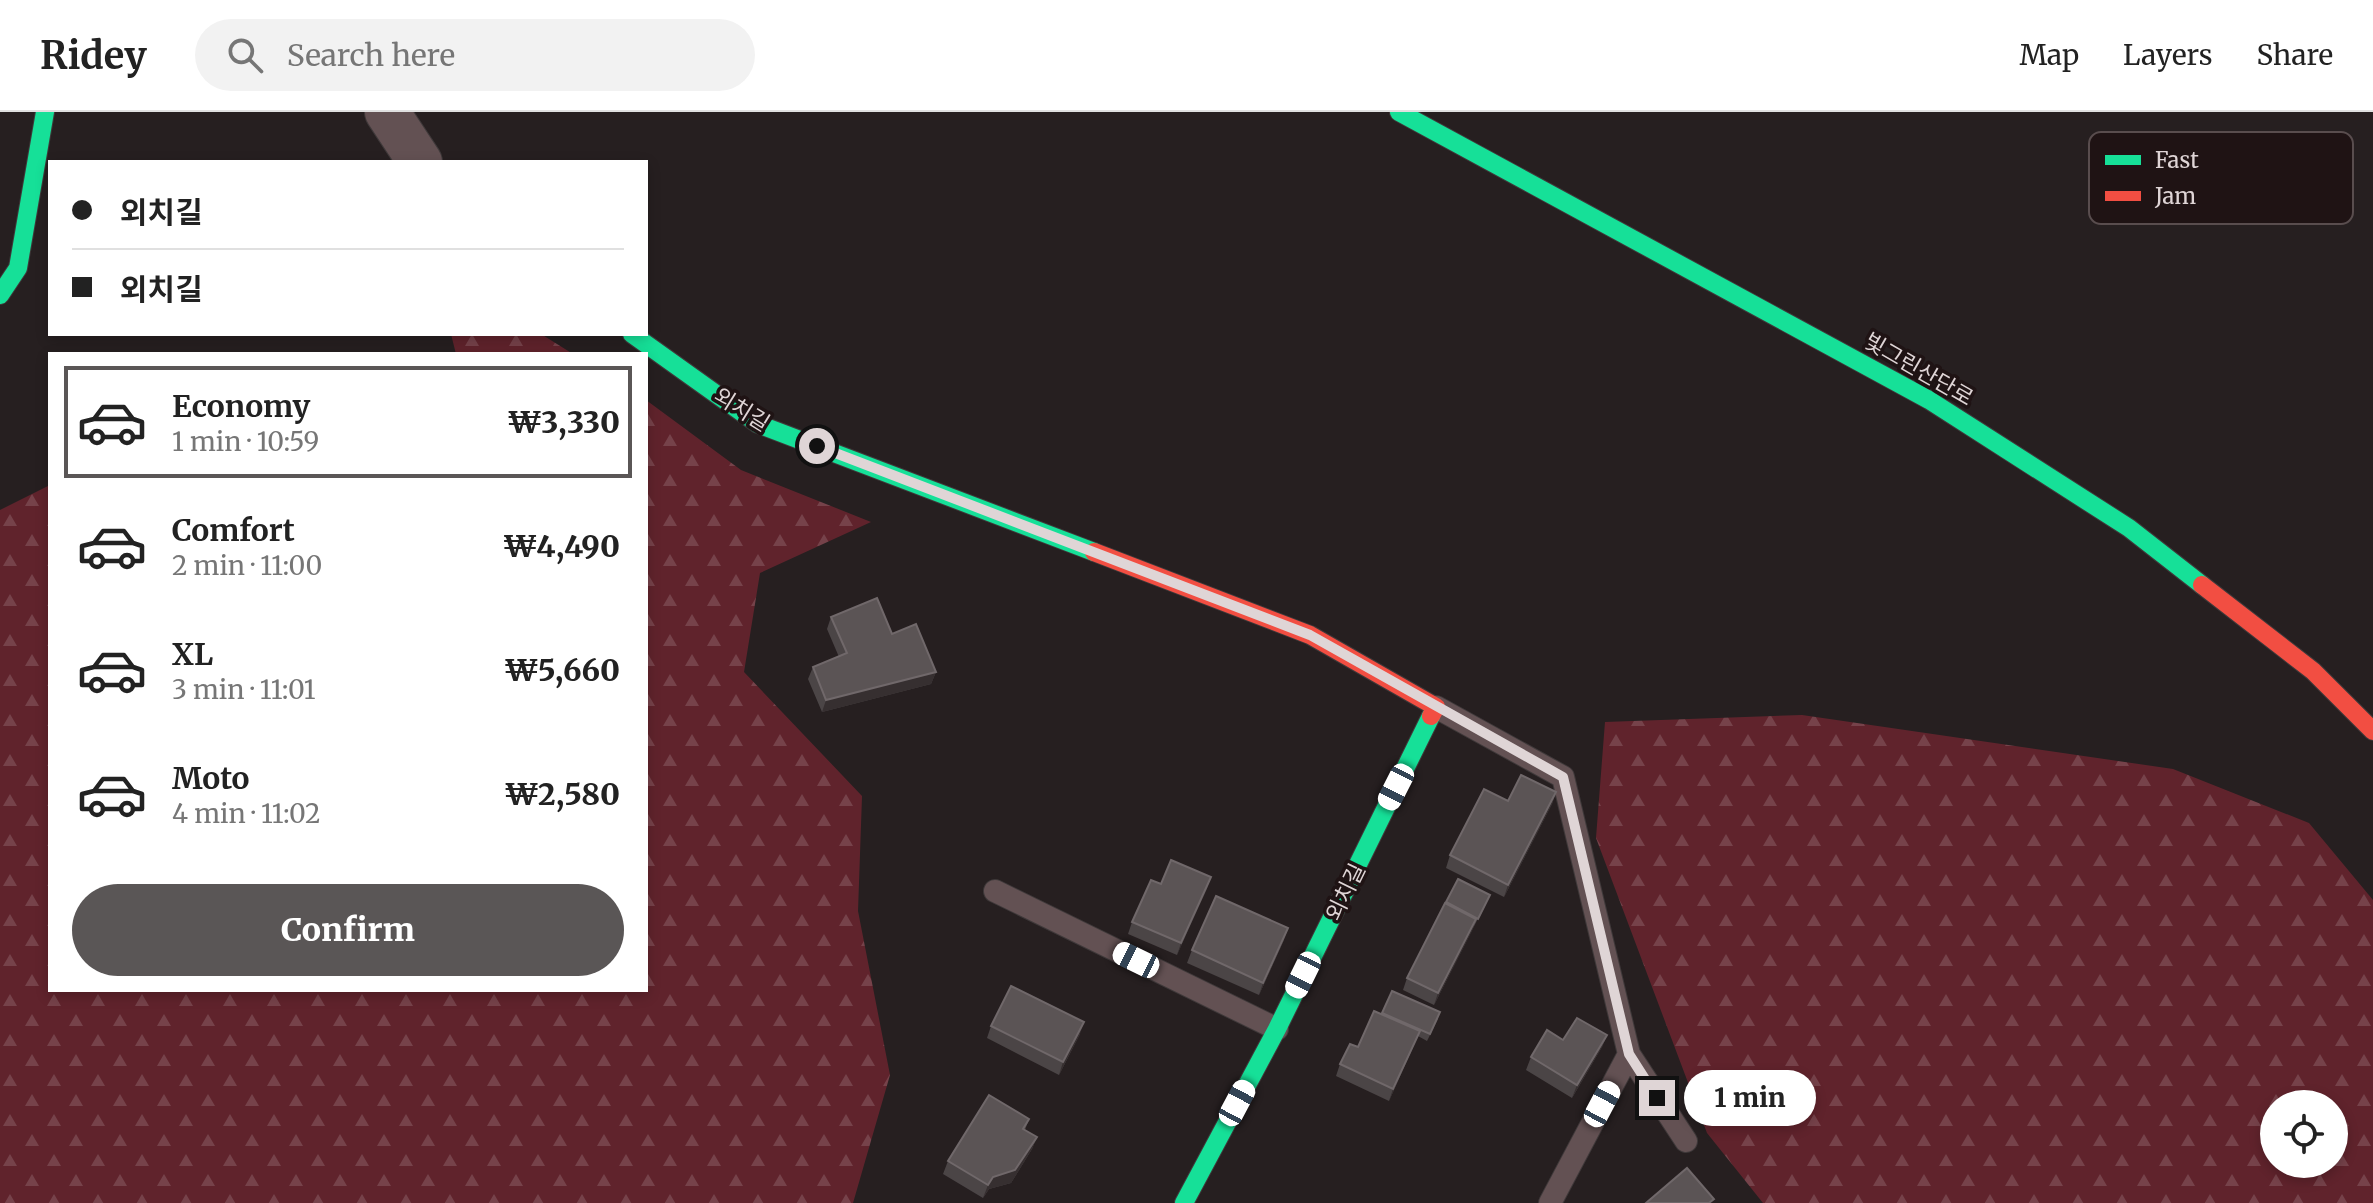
<!DOCTYPE html>
<meta charset="utf-8">
<style>
body{margin:0;font-family:Merriweather,"Noto Sans KR",serif;background:#f2f2f2;color:#222;height:100vh;display:flex;flex-direction:column;font-size:30px;white-space:nowrap}
*{box-sizing:border-box;margin:0}
p{font-size:26px;color:#767676}
.icon{flex:none;width:44px;height:44px;fill:none;stroke:currentColor;stroke-width:2;stroke-linecap:round;stroke-linejoin:round}
.map{position:relative;flex:1;overflow:hidden}
.panel{position:absolute;left:48px;top:240px;width:600px;height:640px;display:flex;flex-direction:column;background:#fff;border-radius:0px;box-shadow:0 4px 12px #0003}
.panel>*{flex:none}
.banner{position:absolute;left:48px;top:48px;width:600px;height:176px;border-radius:0px;box-shadow:0 4px 12px #0003;display:grid;align-content:center;height:176px;padding:0 24px;background:#fff}
.buttons{position:absolute;left:2260px;top:978px;display:grid;gap:16px}
.buttons a{display:grid;place-items:center;width:88px;height:88px;border-radius:50%;background:#fff;box-shadow:0 4px 12px #0003;font-size:40px}
.end{position:absolute;width:36px;height:36px;margin:-18px;border:10px solid #dfd5d6;background:#111;box-shadow:0 0 0 4px #111}
.from{border-radius:50%}
.bubble{position:absolute;height:56px;border-radius:28px;background:#fff;box-shadow:0 4px 12px #0003;font-size:26px;font-weight:800;line-height:56px;text-align:center}
.car{position:absolute;width:24px;height:48px;margin:-24px -12px;border-radius:10px;box-shadow:0 0 6px 2px #0007;background:linear-gradient(#fff 24%,#345 0 40%,#fff 0 76%,#345 0 86%,#fff 0)}
.banner b{display:flex;align-items:center;gap:28px;height:76px;font-size:30px}
.banner b+b{border-top:2px solid #e0e0e0}
.banner i{width:20px;height:20px;background:#222}
ul{padding:14px 0 0;list-style:none}
li{display:flex;align-items:center;gap:24px;height:112px;margin:0 16px 12px;padding:0 8px;border:4px solid transparent;border-radius:0px}
li div{flex:1}
li b{display:block;font-size:30px}
li em{font-style:normal;font-weight:800}
li.selected{border-color:#5a5656}
li>.icon{width:72px;height:72px;stroke-width:1.5}
.cta{display:flex;gap:16px;margin-top:auto;padding:16px 24px}
.cta a{flex:1;height:92px;border-radius:48px;background:#5a5656;color:#fff;font-size:32px;font-weight:800;line-height:92px;text-align:center}
header{display:flex;align-items:center;gap:48px;box-sizing:border-box;height:112px;padding:0 40px;background:#fff;border-bottom:2px solid #e0e0e0}
header strong{font-size:38px}
nav{display:flex;gap:44px;margin-inline-start:auto;font-size:28px}
.search{width:560px;height:72px;background:#f2f2f2;display:flex;align-items:center;gap:20px;box-sizing:border-box;padding:0 28px;border-radius:44px;color:#767676;font-size:30px}
.map>svg:first-child{display:block}
.forest{fill:url(#forest-firs);fill-rule:evenodd}
.lines{fill:none;stroke-linecap:round;stroke-linejoin:round}
.lane-casing{stroke:#3f393a;stroke-width:24}
.street-casing{stroke:#3f393a;stroke-width:46}
.fast-casing{stroke:#3f393a;stroke-width:20}
.jam-casing{stroke:#3f393a;stroke-width:20}
.lane{stroke:#635153;stroke-width:22}
.street{stroke:#635153;stroke-width:44}
.fast{stroke:#16e098;stroke-width:18}
.jam{stroke:#f24e42;stroke-width:18}
.wall{fill:#4b4546}
.shaded-wall{fill:#362f30}
.building{fill:#5b5455;stroke:#70686a;stroke-width:2}
.route{stroke:#dfd5d6;stroke-width:10}
.labels{text-anchor:middle;stroke-width:7;stroke-linejoin:round;paint-order:stroke}
.street-label{font-size:22px;fill:#dfd5d6;stroke:#1f1314}
.key{fill:#1f1314;stroke:#594d4e;stroke-width:2}
.key-label{font-size:22px;fill:#dfd5d6}
</style>
<header>
<strong>Ridey</strong>
<div class="search"><svg class="icon" aria-label="search" viewBox="0 0 24 24"><circle cx="10" cy="10" r="6"/><path d="M15 15l6 6"/></svg>Search here</div>
<nav><a>Map</a><a>Layers</a><a>Share</a></nav>
</header>
<div class="map">
<svg width="2373" height="1091" viewBox="0 0 2373 1091">
<defs>
<pattern id="forest-firs" width="22" height="20" patternUnits="userSpaceOnUse" patternTransform="scale(2)"><rect width="22" height="20" fill="#60232c"/><path d="M5 1l3.5 6h-7zM16 11l3.5 6h-7z" fill="#76424a"/></pattern>
</defs>
<rect width="100%" height="100%" fill="#261f20"/>
<path class="forest" d="M 451,222 L 541,222 L 573,242 L 456,242 Z
M 646,288 L 741,358 L 871,410 L 760,461 L 744,560 L 862,684 L 858,799 L 890,963 L 853,1091 L 0,1091 L 0,398 L 50,373 L 50,878 L 646,878 Z
M 1802,603 L 2173,657 L 2309,711 L 2373,788 L 2373,1091 L 1763,1091 L 1707,1021 L 1596,726 L 1605,610 ZM 2334,992 L 2334,1052 L 2274,1052 L 2274,992 Z"/>
<g class="lines">
<defs>
<path id="lane" d="M 1436,595 L 1563,665 L 1629,942
M 995,779 L 1277,917
M 1550,1091 L 1629,942 L 1686,1029"/>
<path id="street" d="M 387,0 L 420,50"/>
<path id="fast" d="M 1399,0 L 1929,288 L 2129,416 L 2202,473
M 0,183 L 18,156 L 45,0
M 632,222 L 758,312 L 1094,440
M 1184,1091 L 1277,917 L 1431,604"/>
<path id="jam" d="M 1094,440 L 1310,523 L 1436,595 L 1431,604
M 2202,473 L 2313,559 L 2373,619"/>
</defs>
<use href="#lane" class="lane-casing"/>
<use href="#street" class="street-casing"/>
<use href="#fast" class="fast-casing"/>
<use href="#jam" class="jam-casing"/>
<use href="#lane" class="lane"/>
<use href="#street" class="street"/>
<use href="#fast" class="fast"/>
<use href="#jam" class="jam"/>
</g>
<path class="wall" d="M 831,505 L 892,522 L 936,560 L 931,572 L 822,600 L 808,567 L 813,555 L 839,545 L 827,517 Z
M 1556,680 L 1552,692 L 1504,785 L 1446,756 L 1450,743 Z
M 1211,765 L 1177,843 L 1128,822 L 1132,810 L 1161,772 Z
M 1458,767 L 1490,783 L 1434,893 L 1403,878 L 1407,866 Z
M 1284,828 L 1259,883 L 1187,851 L 1192,838 Z
M 1382,902 L 1438,907 L 1427,929 L 1418,924 L 1389,989 L 1336,964 L 1340,952 L 1358,935 Z
M 991,914 L 1080,922 L 1059,963 L 987,926 Z
M 1607,923 L 1602,935 L 1572,986 L 1526,958 L 1531,945 L 1563,928 Z
M 1029,1007 L 1025,1018 L 1037,1025 L 1032,1037 L 1011,1071 L 989,1077 L 983,1086 L 943,1062 L 948,1049 Z"/>
<path class="shaded-wall" d="M 936,560 L 931,572 L 822,600 L 826,588 Z
M 1556,680 L 1552,692 L 1504,785 L 1508,773 Z
M 1211,765 L 1207,777 L 1177,843 L 1181,831 Z
M 1476,807 L 1472,819 L 1434,893 L 1438,881 Z
M 1288,816 L 1284,828 L 1259,883 L 1263,871 Z
M 1084,910 L 1080,922 L 1059,963 L 1063,950 Z
M 1420,919 L 1415,931 L 1389,989 L 1393,977 Z
M 1607,923 L 1602,935 L 1572,986 L 1577,973 Z
M 1037,1025 L 1032,1037 L 1011,1071 L 989,1077 L 983,1086 L 988,1073 L 993,1065 Z"/>
<path class="building" d="M 877,486 L 892,522 L 916,512 L 936,560 L 826,588 L 813,555 L 847,541 L 831,505 Z
M 1521,663 L 1556,680 L 1508,773 L 1450,743 L 1484,677 L 1508,689 Z
M 1171,748 L 1211,765 L 1181,831 L 1132,810 L 1151,768 L 1161,772 Z
M 1458,767 L 1490,783 L 1478,807 L 1446,790 Z
M 1216,784 L 1288,816 L 1263,871 L 1192,838 Z
M 1445,791 L 1476,807 L 1438,881 L 1407,866 Z
M 1011,874 L 1084,910 L 1063,950 L 991,914 Z
M 1392,879 L 1440,900 L 1430,922 L 1382,901 Z
M 1374,899 L 1420,919 L 1393,977 L 1340,952 L 1350,932 L 1358,935 Z
M 1577,906 L 1607,923 L 1577,973 L 1531,945 L 1547,918 L 1563,928 Z
M 989,983 L 1029,1007 L 1023,1017 L 1037,1025 L 1015,1058 L 993,1065 L 988,1073 L 948,1049 Z
M 1687,1056 L 1714,1087 L 1709,1091 L 1646,1091 Z"/>
<g class="lines">
<path class="route" d="M 817,334 L 1310,523 L 1563,665 L 1629,942 L 1657,986"/>
</g>
<g class="labels">
<g class="street-label">
<text transform="translate(1919 257) rotate(30)" y="8">빛그린산단로</text>
<text transform="translate(742 297) rotate(32)" y="8">외치길</text>
<text transform="translate(1345 780) rotate(-64)" y="8">외치길</text>
</g>
</g>
<rect x="2089" y="20" width="264" height="92" rx="12" class="key"/>
<rect x="2105" y="43" width="36" height="10" fill="#16e098"/>
<rect x="2105" y="79" width="36" height="10" fill="#f24e42"/>
<g class="key-label">
<text x="2155" y="56">Fast</text>
<text x="2155" y="92">Jam</text>
</g>
</svg>
<div class="buttons">
<a><svg class="icon" aria-label="locate" viewBox="0 0 24 24"><circle cx="12" cy="12" r="6"/><path d="M12 2v4M12 18v4M2 12h4M18 12h4"/></svg></a>
</div>
<i class="end from" style="left:817px;top:334px"></i>
<i class="end" style="left:1657px;top:986px"></i>
<div class="bubble" style="left:1684px;top:958px;width:132px">1 min</div>
<i class="car" style="left:1396px;top:675px;rotate:207deg"></i>
<i class="car" style="left:1136px;top:848px;rotate:296deg"></i>
<i class="car" style="left:1303px;top:863px;rotate:206deg"></i>
<i class="car" style="left:1237px;top:991px;rotate:28deg"></i>
<i class="car" style="left:1602px;top:992px;rotate:28deg"></i>
<div class="banner">
<b><i class="from"></i>외치길</b>
<b><i></i>외치길</b>
</div>
<section class="panel">
<ul>
<li class="selected"><svg class="icon" aria-label="car" viewBox="0 0 24 24"><path d="M5 17H2v-5l4-1 3-4h7l3 4 3 1v5h-3M9 17h6M6 11h13"/><circle cx="7" cy="17" r="2"/><circle cx="17" cy="17" r="2"/></svg><div><b>Economy</b><p>1 min · 10:59</p></div><em>₩3,330</em></li>
<li><svg class="icon" aria-label="car" viewBox="0 0 24 24"><path d="M5 17H2v-5l4-1 3-4h7l3 4 3 1v5h-3M9 17h6M6 11h13"/><circle cx="7" cy="17" r="2"/><circle cx="17" cy="17" r="2"/></svg><div><b>Comfort</b><p>2 min · 11:00</p></div><em>₩4,490</em></li>
<li><svg class="icon" aria-label="car" viewBox="0 0 24 24"><path d="M5 17H2v-5l4-1 3-4h7l3 4 3 1v5h-3M9 17h6M6 11h13"/><circle cx="7" cy="17" r="2"/><circle cx="17" cy="17" r="2"/></svg><div><b>XL</b><p>3 min · 11:01</p></div><em>₩5,660</em></li>
<li><svg class="icon" aria-label="car" viewBox="0 0 24 24"><path d="M5 17H2v-5l4-1 3-4h7l3 4 3 1v5h-3M9 17h6M6 11h13"/><circle cx="7" cy="17" r="2"/><circle cx="17" cy="17" r="2"/></svg><div><b>Moto</b><p>4 min · 11:02</p></div><em>₩2,580</em></li>
</ul>
<div class="cta"><a>Confirm</a></div>
</section>
</div>
